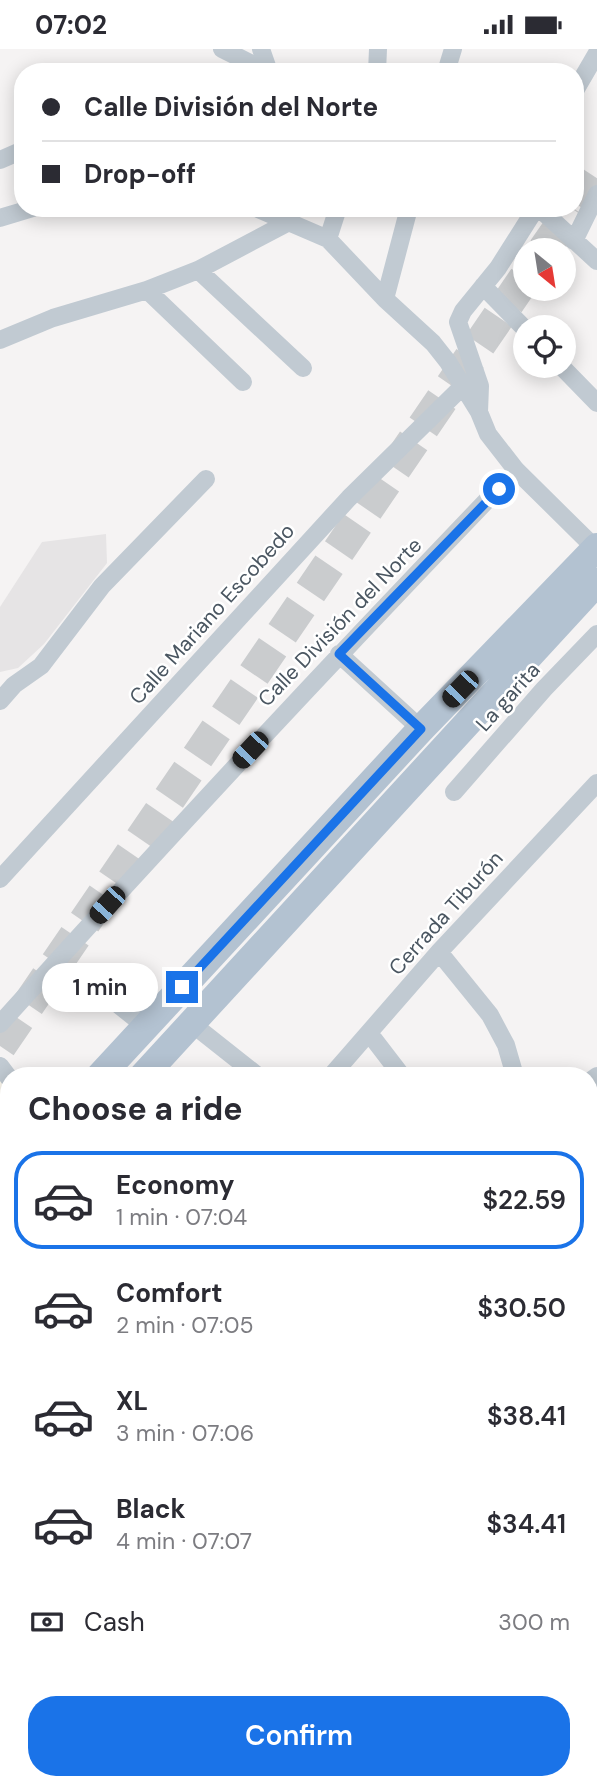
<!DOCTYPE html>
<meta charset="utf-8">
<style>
body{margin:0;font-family:"DM Sans",sans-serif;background:#f7f7f7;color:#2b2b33;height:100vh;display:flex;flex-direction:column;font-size:26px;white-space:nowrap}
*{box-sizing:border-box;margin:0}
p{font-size:23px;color:#7c7c81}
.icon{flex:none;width:38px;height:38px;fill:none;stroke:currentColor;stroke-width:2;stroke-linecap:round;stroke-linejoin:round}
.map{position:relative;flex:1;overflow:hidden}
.drawer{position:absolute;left:0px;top:1018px;width:598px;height:723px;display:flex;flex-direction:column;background:#fff;border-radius:28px 28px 0 0;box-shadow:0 4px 18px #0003}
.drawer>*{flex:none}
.hud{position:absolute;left:14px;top:14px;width:570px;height:154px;border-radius:28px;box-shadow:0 4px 18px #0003;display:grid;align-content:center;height:154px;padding:0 28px;background:#fff}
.needle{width:46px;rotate:150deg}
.controls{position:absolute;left:513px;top:189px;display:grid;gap:14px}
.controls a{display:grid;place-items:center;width:63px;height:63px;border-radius:50%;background:#fff;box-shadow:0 4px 18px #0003;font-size:35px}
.end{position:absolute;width:32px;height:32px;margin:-16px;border:9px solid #1a73e8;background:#fff;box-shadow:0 0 0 4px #fff}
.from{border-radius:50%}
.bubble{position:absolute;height:49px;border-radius:24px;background:#fff;box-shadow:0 4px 18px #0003;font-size:23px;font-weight:600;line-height:49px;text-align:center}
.car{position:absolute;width:21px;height:42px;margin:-21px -10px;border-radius:9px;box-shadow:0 0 5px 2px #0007;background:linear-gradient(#222 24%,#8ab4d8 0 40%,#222 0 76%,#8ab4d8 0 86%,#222 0)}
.hud b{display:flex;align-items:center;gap:24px;height:66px;font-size:26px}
.hud b+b{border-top:2px solid #e1e1e2}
.hud i{width:18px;height:18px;background:#2b2b33}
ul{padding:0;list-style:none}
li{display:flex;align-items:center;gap:21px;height:98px;margin:0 14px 10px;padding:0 14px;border:4px solid transparent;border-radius:28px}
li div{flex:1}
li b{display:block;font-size:26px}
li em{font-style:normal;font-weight:600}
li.current{border-color:#1a73e8}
li>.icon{width:63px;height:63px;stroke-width:1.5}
h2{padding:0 28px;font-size:32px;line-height:84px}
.pay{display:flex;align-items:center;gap:18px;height:77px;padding:0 28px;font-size:26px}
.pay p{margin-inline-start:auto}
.button{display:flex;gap:14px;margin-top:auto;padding:14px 28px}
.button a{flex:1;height:80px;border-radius:28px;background:#1a73e8;color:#fff;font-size:28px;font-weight:600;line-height:80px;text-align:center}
.status{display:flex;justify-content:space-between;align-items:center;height:49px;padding:0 35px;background:#fff;direction:ltr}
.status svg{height:19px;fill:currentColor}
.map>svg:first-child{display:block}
.commercial{fill:#fdf9ef}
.education{fill:#e6e4e5}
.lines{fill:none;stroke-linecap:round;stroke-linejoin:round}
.highway-tunnel{stroke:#caccce;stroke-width:33;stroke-dasharray:33 17;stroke-linecap:butt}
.street{stroke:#c1cad2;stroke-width:18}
.secondary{stroke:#c1cbd6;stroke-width:26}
.primary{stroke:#b3c2d1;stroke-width:28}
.route{stroke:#1a73e8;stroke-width:9}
.labels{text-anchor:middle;stroke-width:5;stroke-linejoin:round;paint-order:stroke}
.street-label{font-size:21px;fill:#4a5661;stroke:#fff}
</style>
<div class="status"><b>07:02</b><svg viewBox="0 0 49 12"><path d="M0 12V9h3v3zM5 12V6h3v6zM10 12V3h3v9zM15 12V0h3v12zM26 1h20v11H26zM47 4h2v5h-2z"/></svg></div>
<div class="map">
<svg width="597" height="1741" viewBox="0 0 597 1741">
<rect width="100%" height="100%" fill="#f5f3f3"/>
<path class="commercial" d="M 0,1024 L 9,1036 L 9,1104 L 0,1112 Z"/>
<path class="education" d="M 106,485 L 107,514 L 44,595 L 18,619 L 0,623 L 0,558 L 42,493 Z"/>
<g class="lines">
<path class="highway-tunnel" d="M 576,155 L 597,123
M 544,201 L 573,159
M 0,997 L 525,229"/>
<path class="street" d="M 222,0 L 268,23
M 261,0 L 269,23
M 377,23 L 378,0
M 446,23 L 453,0
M 576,40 L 597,4
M 0,111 L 23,101
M 256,159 L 328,190 L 385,250 L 433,294 L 448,313 L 479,363 L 488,385 L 516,421 L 595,499
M 539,159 L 597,212
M 0,169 L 33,159
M 328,190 L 338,159
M 574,192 L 597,145
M 198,221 L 303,319
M 483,237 L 525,280
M 147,241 L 243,333
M 385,250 L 409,159
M 0,291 L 53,269 L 147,241 L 198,221 L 287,174
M 561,317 L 597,354
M 479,363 L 480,337 L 458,273 L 463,262 L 498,219 L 536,159
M 339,605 L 421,680
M 0,652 L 14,636 L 41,617 L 102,537 L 206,430
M 454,743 L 544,640 L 597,585
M 0,830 L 349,449 L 463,337
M 439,903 L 490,966 L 506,996 L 515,1027
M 105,945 L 145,977
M 191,974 L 258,1027
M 0,975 C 169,787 341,603 516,421
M 369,984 L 402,1027
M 0,1017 L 9,1029
M 331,1027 L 439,903 L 597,734
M 590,1032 L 597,1027
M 590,1191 L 597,1205
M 590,1294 L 597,1298
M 590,1383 L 597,1382
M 0,1427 L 9,1410
M 590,1441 L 597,1459
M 590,1533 L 597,1523
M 0,1622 L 9,1624
M 590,1726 L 597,1728
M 439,1732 L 445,1741
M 0,1735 L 29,1741
M 66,1741 L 78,1732"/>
<path class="secondary" d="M 0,1468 L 9,1472
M 146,1741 L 148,1732"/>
<path class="primary" d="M 100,1027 L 421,680 L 597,498
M 143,1027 L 597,533
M 0,1138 L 9,1128
M 0,1183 L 9,1174"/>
</g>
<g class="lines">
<path class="route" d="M 182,938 L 421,680 L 339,605 L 499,440"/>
</g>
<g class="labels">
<g class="street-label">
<text transform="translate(212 565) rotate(-48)" y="7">Calle Mariano Escobedo</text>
<text transform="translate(340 573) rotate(-46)" y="7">Calle División del Norte</text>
<text transform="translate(508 648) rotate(-48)" y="7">La garita</text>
<text transform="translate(446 864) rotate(-48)" y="7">Cerrada Tiburón</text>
</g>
</g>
</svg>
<div class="controls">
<a><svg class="needle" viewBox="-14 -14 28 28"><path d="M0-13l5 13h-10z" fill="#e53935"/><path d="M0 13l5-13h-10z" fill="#7c7c81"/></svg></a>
<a><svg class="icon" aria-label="locate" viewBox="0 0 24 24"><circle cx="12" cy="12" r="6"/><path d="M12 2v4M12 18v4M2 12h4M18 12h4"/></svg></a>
</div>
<i class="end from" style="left:499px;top:440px"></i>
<i class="end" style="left:182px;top:938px"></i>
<div class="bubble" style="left:42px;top:914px;width:116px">1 min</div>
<i class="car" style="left:460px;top:640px;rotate:224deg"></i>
<i class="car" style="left:250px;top:701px;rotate:223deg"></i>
<i class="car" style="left:107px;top:856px;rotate:222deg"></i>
<div class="hud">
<b><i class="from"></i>Calle División del Norte</b>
<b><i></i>Drop-off</b>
</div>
<section class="drawer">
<h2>Choose a ride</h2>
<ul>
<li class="current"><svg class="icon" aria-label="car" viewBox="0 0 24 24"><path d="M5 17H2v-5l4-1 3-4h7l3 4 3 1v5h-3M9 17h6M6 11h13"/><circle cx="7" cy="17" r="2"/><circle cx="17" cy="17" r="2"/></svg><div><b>Economy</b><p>1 min · 07:04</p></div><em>$22.59</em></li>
<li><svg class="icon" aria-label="car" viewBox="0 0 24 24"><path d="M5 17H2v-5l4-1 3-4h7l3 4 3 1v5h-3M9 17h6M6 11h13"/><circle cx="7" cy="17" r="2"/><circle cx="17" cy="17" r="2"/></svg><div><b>Comfort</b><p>2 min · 07:05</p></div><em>$30.50</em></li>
<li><svg class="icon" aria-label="car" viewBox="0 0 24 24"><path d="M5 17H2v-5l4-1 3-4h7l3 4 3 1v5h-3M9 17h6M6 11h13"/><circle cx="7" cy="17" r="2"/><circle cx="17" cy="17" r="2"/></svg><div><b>XL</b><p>3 min · 07:06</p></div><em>$38.41</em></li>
<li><svg class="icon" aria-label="car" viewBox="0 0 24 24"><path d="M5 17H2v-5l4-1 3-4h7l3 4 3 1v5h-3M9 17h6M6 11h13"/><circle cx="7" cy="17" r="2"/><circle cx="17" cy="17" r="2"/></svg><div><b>Black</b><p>4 min · 07:07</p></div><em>$34.41</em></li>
</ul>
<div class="pay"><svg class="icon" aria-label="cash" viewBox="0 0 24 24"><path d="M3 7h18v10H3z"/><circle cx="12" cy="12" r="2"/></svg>Cash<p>300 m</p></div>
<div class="button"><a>Confirm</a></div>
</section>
</div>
